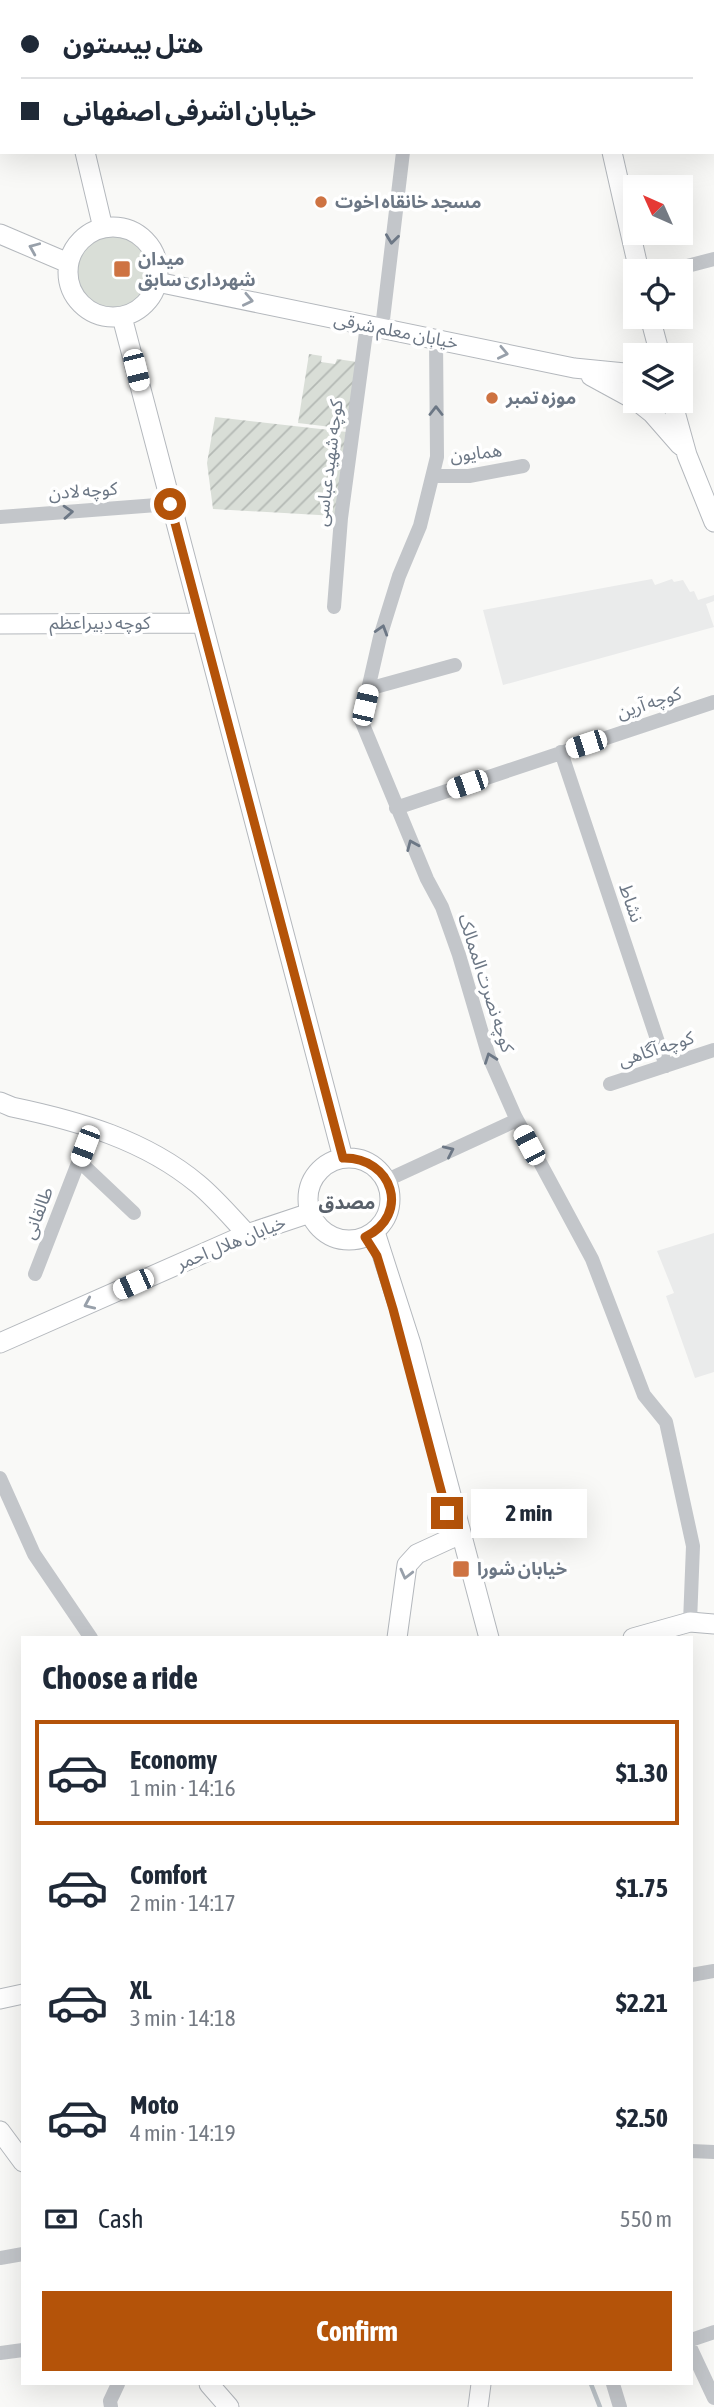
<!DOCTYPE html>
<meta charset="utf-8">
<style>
body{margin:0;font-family:"Asap Condensed","Noto Sans Arabic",sans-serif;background:#f2f2f3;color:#1f2937;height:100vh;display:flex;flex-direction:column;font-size:26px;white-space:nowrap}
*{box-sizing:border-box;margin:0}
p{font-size:23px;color:#747a83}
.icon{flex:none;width:38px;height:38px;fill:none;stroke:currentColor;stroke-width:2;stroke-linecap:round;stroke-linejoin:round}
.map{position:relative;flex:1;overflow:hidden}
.panel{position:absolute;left:21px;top:1636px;width:672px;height:749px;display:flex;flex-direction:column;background:#fff;border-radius:0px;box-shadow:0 7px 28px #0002}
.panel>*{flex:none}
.top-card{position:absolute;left:0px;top:0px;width:714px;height:154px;box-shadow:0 7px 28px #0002;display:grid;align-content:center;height:154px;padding:0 21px;background:#fff}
.needle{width:46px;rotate:315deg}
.tools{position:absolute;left:623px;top:175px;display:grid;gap:14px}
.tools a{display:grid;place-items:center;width:70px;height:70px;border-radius:0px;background:#fff;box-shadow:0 7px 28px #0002;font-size:35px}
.end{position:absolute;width:32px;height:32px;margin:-16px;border:9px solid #b45309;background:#fff;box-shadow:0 0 0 4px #fff}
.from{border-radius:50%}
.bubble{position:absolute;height:49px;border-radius:0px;background:#fff;box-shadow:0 7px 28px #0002;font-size:23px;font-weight:700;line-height:49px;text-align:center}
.car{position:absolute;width:21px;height:42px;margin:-21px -10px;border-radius:9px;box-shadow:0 0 5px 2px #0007;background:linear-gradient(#fff 24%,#345 0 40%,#fff 0 76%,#345 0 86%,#fff 0)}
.top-card b{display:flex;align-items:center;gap:24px;height:66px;font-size:26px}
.top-card b+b{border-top:2px solid #e0e1e3}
.top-card i{width:18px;height:18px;background:#1f2937}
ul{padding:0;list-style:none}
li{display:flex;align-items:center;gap:21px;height:105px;margin:0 14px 10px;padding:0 7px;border:4px solid transparent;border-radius:0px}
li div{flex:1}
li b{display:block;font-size:26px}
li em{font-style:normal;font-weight:700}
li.active{border-color:#b45309}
li>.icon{width:63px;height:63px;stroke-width:1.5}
h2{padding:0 21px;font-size:32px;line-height:84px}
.pay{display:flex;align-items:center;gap:18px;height:77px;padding:0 21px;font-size:26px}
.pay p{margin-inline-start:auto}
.action{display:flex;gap:14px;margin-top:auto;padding:14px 21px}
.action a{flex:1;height:80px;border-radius:0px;background:#b45309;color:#fff;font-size:28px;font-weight:700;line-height:80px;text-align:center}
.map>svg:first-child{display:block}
.built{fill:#eaebeb}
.green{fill:#d9ded7}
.garden{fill:url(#garden-furrows)}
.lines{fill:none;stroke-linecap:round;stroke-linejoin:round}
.stream{stroke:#bcc3c8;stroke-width:4.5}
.secondary-casing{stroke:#b4b8bd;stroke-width:21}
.street{stroke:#c3c6ca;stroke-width:14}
.secondary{stroke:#fff;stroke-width:19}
.oneway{stroke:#6c7785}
.oneway2{stroke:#98a0aa}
.route{stroke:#b45309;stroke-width:9}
.poi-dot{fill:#ce7342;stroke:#fff;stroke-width:2.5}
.labels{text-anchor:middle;stroke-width:7;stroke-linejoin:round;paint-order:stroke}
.poi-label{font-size:18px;font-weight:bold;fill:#6c7785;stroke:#fff;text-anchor:start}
.street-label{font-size:18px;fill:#6c7785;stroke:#fff}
.neighbourhood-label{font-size:19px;font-weight:bold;fill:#59616b;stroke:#fff}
</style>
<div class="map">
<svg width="714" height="2407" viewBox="0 0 714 2407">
<defs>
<pattern id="garden-furrows" width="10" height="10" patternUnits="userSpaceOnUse" patternTransform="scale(1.75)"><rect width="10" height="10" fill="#d9ded7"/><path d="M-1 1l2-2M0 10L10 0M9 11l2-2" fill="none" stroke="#b4b9b4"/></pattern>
</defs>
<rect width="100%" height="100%" fill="#f9f9f7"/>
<path class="built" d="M 652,579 L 655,585 L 672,579 L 674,582 L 683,580 L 690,592 L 694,591 L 698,600 L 714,595 L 714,601 L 706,604 L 714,627 L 503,685 L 483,610 Z
M 714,1233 L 714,1372 L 695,1378 L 666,1296 L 674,1293 L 657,1251 Z"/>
<path class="green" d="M73 272a40 40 0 1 1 80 0a40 40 0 1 1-80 0Z"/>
<path class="garden" d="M 309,354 L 322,356 L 321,362 L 335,364 L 337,359 L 357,362 L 348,429 L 298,423 Z
M 215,417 L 347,432 L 336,516 L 213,509 L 207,463 Z"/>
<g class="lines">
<path class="stream" d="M 591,2384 L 600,2407"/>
<defs>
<path id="secondary" d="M 49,0 L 49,2
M 577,0 L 578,2
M 619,2 L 625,0
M 652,2 L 653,0
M 712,2 L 714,2
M 85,152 L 103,228
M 612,152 L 639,271
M68 272a45 45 0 1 1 90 0a45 45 0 1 1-90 0Z
M 0,234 L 68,263
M 157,282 L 574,368 L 635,374
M 122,317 L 343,1158
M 650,317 L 660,355
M 591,376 L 635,400
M 637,401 L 652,413 L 680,445
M 672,401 L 687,455 L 714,522
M 0,624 L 201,623
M 0,1102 L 12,1107 C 79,1121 145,1140 198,1184 C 216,1199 231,1217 247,1234
M308 1199a41 41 0 1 1 82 0a41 41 0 1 1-82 0Z
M 375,1232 L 411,1344 L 489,1638
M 0,1343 L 247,1234 L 310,1213
M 397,1638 L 407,1565 L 417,1554 L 454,1537
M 633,1638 L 690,1622 L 714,1624
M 0,1999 L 23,1994
M 0,2131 L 23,2162
M 209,2384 L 229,2407
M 478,2407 L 481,2384"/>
</defs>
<use href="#secondary" class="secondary-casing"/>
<path class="street" d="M 324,0 L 326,2
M 668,271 L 714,259
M 382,328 L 403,152
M 436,338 L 437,457 L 420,526 L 399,576 L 380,637 L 361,720 L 427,879 L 442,907 L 459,955 L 489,1057 L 515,1116 L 592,1259 L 644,1395 L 666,1422 L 693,1546 L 690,1622
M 433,476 L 469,476 L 523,466
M 0,517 L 170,504
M 334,607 L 341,518 L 367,325
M 368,689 L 455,665
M 561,752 L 666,1066
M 396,808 L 714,702
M 610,1084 L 714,1050
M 79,1161 L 134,1213
M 387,1180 L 517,1120
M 35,1274 L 92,1127
M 0,1478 L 34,1554 L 91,1638
M 691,1975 L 714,1971
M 691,2151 L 714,2152
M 0,2258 L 23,2254
M 691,2340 L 714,2332
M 691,2349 L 714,2398
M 0,2353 L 23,2350
M 613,2384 L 620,2407
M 111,2407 L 110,2401 L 118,2384"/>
<use href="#secondary" class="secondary"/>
</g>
<defs><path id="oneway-chevron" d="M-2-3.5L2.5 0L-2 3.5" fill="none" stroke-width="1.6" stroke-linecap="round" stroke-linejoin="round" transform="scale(1.75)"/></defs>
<g class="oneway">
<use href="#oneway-chevron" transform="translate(392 239) rotate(97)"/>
<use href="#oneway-chevron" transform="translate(436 411) rotate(-90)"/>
<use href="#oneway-chevron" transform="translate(68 512) rotate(-4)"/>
<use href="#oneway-chevron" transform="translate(382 630) rotate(-73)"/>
<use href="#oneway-chevron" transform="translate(412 845) rotate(-113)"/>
<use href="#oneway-chevron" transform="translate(490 1058) rotate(-110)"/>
<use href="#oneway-chevron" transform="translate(449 1151) rotate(-25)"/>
</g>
<g class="oneway2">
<use href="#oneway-chevron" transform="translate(34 248) rotate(-157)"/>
<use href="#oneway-chevron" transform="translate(248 300) rotate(12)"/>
<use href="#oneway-chevron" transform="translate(503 353) rotate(12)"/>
<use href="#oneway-chevron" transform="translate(89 1304) rotate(156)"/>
<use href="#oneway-chevron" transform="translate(406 1574) rotate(104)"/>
</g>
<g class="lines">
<path class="route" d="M 170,504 L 343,1158 C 393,1157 411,1215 365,1237 L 377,1256 L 393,1309 L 447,1513"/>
</g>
<g class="poi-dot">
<circle cx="321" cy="202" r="7"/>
<rect x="113" y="260" width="18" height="18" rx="3.5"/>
<circle cx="492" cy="398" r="7"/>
<rect x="452" y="1560" width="18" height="18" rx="3.5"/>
</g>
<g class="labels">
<g class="poi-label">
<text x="335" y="208">مسجد خانقاه اخوت</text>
<text x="138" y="265">میدان<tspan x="138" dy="21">شهرداری سابق</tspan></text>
<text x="506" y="404">موزه تمبر</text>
<text x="477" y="1575">خیابان شورا</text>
</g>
<g class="street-label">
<text transform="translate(396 331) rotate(11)" y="6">خیابان معلم شرقی</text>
<text transform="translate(476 453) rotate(-6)" y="6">همایون</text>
<text transform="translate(329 463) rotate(-83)" y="6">کوچه شهید عباسی</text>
<text transform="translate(83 491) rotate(-4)" y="6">کوچه لادن</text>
<text x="100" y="629">کوچه دبیراعظم</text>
<text transform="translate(649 703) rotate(-18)" y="6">کوچه آرین</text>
<text transform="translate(631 903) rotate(71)" y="6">نشاط</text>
<text transform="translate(486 983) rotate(72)" y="6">کوچه نصرت الممالک</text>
<text transform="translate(656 1049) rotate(-18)" y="6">کوچه آگاهی</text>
<text transform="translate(38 1213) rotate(-69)" y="6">طالقانی</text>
<text transform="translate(231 1243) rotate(-22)" y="6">خیابان هلال احمر</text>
</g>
<g class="neighbourhood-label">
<text x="347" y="1209">مصدق</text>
</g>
</g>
</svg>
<div class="tools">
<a><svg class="needle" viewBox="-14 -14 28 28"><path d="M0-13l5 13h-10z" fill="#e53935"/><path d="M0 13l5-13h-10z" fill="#747a83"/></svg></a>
<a><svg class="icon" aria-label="locate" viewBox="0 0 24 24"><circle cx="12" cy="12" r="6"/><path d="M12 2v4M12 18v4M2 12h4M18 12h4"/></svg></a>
<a><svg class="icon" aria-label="layers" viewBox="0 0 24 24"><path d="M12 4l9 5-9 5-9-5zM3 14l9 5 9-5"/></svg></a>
</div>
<i class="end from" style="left:170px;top:504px"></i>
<i class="end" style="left:447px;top:1513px"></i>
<div class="bubble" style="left:471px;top:1489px;width:116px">2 min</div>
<i class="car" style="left:136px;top:370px;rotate:166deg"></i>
<i class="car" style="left:365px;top:705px;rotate:13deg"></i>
<i class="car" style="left:586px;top:744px;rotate:252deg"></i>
<i class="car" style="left:467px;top:784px;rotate:251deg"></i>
<i class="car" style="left:529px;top:1145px;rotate:332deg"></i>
<i class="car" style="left:85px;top:1146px;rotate:201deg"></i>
<i class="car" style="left:133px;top:1284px;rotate:246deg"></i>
<div class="top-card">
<b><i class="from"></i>هتل بیستون</b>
<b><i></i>خیابان اشرفی اصفهانی</b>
</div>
<section class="panel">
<h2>Choose a ride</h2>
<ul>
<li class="active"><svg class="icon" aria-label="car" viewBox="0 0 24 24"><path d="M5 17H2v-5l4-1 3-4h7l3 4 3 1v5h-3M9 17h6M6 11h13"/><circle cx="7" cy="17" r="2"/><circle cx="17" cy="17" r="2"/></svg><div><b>Economy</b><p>1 min · 14:16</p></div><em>$1.30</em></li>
<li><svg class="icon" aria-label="car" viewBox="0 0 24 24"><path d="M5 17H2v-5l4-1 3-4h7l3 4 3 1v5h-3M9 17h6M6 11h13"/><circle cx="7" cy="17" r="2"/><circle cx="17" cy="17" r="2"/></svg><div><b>Comfort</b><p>2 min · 14:17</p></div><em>$1.75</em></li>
<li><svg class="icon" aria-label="car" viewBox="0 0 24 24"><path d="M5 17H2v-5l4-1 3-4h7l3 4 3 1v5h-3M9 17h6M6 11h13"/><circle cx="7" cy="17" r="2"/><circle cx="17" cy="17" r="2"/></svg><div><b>XL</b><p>3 min · 14:18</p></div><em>$2.21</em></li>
<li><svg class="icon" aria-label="car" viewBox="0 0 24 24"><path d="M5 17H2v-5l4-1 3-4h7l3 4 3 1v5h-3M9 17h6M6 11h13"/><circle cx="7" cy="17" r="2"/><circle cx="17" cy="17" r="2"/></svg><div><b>Moto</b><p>4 min · 14:19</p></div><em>$2.50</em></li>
</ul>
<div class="pay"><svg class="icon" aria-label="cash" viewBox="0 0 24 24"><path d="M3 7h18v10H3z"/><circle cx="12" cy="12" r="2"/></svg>Cash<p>550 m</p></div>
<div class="action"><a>Confirm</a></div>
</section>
</div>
